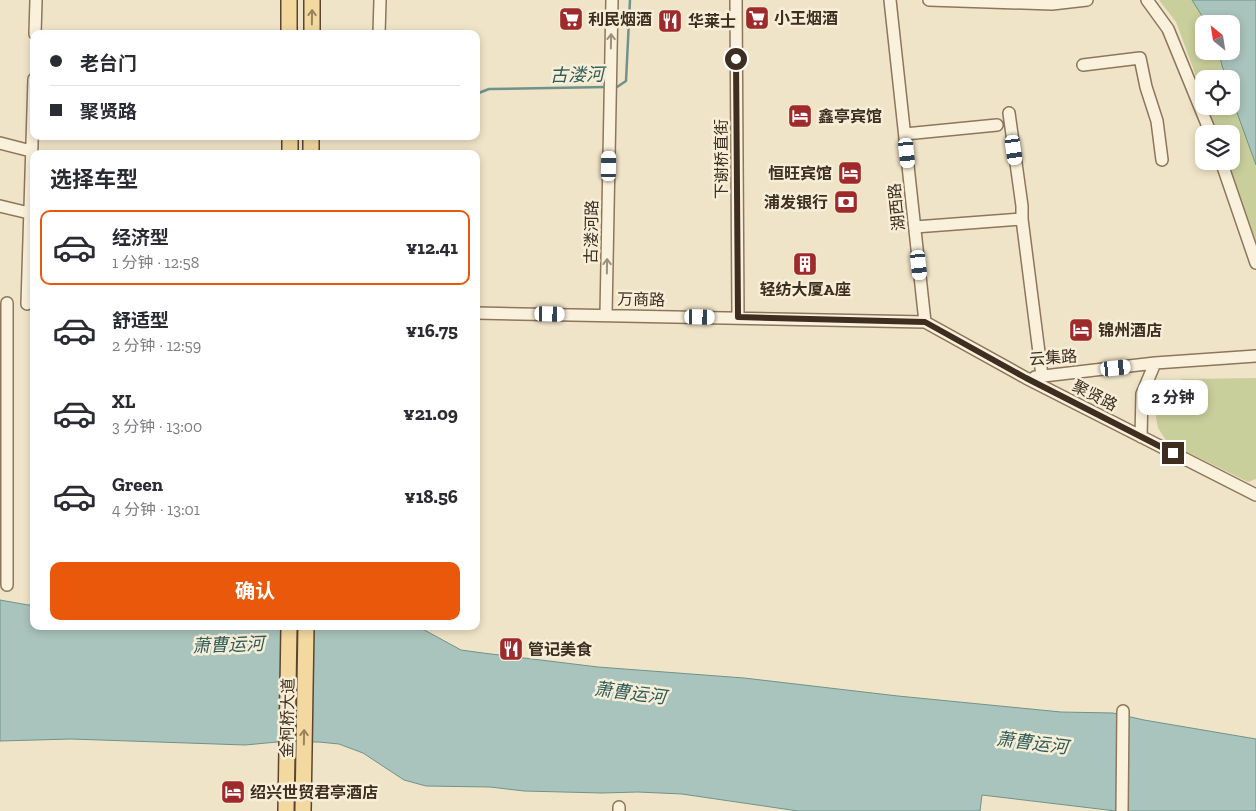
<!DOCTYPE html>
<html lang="zh">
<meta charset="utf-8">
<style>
body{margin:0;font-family:"Zilla Slab","Noto Sans SC",serif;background:#f7f7f7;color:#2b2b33;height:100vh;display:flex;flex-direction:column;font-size:19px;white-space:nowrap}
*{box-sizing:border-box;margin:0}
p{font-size:16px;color:#7c7c81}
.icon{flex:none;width:28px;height:28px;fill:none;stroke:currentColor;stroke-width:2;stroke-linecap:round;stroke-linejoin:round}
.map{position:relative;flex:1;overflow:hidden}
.details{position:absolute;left:30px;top:150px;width:450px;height:480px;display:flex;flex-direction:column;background:#fff;border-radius:10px;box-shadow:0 2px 8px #0003}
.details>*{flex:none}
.guide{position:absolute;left:30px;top:30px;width:450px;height:110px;border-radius:10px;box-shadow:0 2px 8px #0003;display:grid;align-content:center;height:110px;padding:0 20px;background:#fff}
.needle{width:32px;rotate:330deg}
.controls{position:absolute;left:1195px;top:15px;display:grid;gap:10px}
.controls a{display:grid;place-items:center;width:45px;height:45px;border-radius:10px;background:#fff;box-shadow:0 2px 8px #0003;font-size:25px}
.end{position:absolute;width:22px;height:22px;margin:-11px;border:6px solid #3d2e20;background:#fff;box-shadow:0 0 0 2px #fff}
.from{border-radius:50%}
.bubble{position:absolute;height:35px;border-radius:10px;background:#fff;box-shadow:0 2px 8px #0003;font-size:16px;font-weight:700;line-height:35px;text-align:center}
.car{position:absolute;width:15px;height:30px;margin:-15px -8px;border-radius:6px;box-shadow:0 0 4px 1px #0007;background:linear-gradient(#fff 24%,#345 0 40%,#fff 0 76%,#345 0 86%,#fff 0)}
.guide b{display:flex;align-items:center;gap:18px;height:48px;font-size:19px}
.guide b+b{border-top:1px solid #e1e1e2}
.guide i{width:12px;height:12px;background:#2b2b33}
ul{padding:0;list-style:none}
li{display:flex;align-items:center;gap:15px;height:75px;margin:0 10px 8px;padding:0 10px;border:2px solid transparent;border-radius:10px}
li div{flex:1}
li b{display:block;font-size:19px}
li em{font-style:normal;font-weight:700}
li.active{border-color:#ea580c}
li>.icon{width:45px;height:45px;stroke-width:1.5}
h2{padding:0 20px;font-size:22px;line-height:60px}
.cta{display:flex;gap:10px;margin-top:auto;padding:10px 20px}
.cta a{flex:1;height:58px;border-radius:10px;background:#ea580c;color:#fff;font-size:20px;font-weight:700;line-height:58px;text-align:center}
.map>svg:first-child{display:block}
.green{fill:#c9cf9b}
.water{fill:#a9c4bc;stroke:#6f938a}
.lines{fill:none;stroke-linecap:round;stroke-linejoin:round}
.stream{stroke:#6f938a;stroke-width:2.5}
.minor-casing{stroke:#8d765c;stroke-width:14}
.major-casing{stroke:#5b4430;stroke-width:18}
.minor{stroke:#faf1dc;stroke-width:11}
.major{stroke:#f3d9a0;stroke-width:15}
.oneway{stroke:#988460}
.oneway2{stroke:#9c907e}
.route{stroke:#3d2e20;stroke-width:6}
.labels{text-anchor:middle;stroke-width:5;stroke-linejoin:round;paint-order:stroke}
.poi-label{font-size:16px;font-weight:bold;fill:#3d2e20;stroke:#f7eed8;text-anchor:start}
.street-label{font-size:16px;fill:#3d2e20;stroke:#f7eed8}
.water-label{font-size:18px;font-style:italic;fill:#2f5d5a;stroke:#f7eed8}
</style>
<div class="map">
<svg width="1256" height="811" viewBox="0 0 1256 811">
<rect width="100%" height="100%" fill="#f0e4c8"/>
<path class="green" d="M 1159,0 L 1193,0 L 1208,24 L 1204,24 L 1204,51 L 1220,51 L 1229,79 L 1204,79 L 1204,98 L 1176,22 Z
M 1231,87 L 1256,167 L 1256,242 L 1227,161 L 1231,161 L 1231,134 L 1217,134 L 1207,106 L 1231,106 Z
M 1256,378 L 1256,479 L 1248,482 L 1167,442 L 1158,428 L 1154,406 L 1168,384 L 1183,379 Z"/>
<path class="water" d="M 1192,0 L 1256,0 L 1256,165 L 1231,96 L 1231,79 L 1226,79 L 1218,51 L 1231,51 L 1231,24 L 1207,24 Z
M 0,600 L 28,605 L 34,604 L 34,626 L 417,626 L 461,650 L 483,653 L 598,667 L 744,678 L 898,696 L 1061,712 L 1113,713 L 1144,720 L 1256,739 L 1256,811 L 1116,811 L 982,795 L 980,811 L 798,811 L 682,794 L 638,792 L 602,793 L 524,791 L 490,787 L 426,786 L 404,780 L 363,753 L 339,744 L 319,742 L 277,742 L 245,745 L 71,739 L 0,741 Z"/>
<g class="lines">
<path class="stream" d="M 614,87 L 617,87 L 626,81 L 630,0
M 476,94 L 489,89 L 606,87"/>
<defs>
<path id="minor" d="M 736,0 L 738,317
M 890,0 L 925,322
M 929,0 L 1052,4 L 1087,0
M 1147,0 L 1168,29 L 1211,134
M 35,34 L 36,0
M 379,34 L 380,0
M 1083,65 L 1140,58 L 1146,87 L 1157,121 L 1162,160
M 1009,113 L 1022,206 L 1022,219
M 905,134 L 997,125
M 0,143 L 31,151
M 1221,161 L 1256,263
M 0,206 L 29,213
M 915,227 L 1022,219 L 1042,376
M 27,304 L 34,79
M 476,313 L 925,322 L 1026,378 L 1256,495
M 606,315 L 612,0
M 1035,377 L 1155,363 L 1256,356
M 1141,437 L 1142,394 L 1155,363
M 7,585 L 7,303
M 619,811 L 619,807
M 1122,811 L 1123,711"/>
<path id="major" d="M 289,0 L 289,34
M 312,34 L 312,0
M 290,136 L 290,154
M 311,154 L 311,136
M 286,811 L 289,626
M 303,811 L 306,626"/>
</defs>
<use href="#minor" class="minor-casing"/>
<use href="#major" class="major-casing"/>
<use href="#minor" class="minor"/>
<use href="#major" class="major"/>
</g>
<defs><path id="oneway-shaft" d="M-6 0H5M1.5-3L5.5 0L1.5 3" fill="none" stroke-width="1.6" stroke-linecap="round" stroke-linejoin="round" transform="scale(1.25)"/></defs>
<g class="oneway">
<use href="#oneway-shaft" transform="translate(312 17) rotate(-89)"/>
<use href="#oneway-shaft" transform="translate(304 737) rotate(-89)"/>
</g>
<g class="oneway2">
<use href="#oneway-shaft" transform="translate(611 41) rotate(-89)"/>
<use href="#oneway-shaft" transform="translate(607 266) rotate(-89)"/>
</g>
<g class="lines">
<path class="route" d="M 736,59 L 738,317 L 925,322 L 1026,378 L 1173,453"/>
</g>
<defs>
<symbol id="supermarket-square" viewBox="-11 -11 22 22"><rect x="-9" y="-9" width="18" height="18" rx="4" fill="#9e2a2b" stroke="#f7eed8"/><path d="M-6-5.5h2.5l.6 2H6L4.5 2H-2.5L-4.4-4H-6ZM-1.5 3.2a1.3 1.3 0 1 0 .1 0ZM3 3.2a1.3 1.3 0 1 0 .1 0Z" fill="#fff"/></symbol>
<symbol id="restaurant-square" viewBox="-11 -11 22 22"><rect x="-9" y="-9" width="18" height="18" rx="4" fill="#9e2a2b" stroke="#f7eed8"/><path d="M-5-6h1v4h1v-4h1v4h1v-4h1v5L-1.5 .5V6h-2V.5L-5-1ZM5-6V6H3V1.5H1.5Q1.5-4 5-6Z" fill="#fff"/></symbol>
<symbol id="hotel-square" viewBox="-11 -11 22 22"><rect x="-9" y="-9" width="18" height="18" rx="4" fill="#9e2a2b" stroke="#f7eed8"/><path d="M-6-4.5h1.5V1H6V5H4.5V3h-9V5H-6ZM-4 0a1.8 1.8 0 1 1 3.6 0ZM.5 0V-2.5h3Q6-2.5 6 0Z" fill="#fff"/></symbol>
<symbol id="bank-square" viewBox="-11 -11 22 22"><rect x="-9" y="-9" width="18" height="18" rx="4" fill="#9e2a2b" stroke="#f7eed8"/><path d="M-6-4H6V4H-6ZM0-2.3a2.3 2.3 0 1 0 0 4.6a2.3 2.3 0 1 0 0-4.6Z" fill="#fff"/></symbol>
<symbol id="building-square" viewBox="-11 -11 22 22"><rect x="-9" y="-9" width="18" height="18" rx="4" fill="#9e2a2b" stroke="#f7eed8"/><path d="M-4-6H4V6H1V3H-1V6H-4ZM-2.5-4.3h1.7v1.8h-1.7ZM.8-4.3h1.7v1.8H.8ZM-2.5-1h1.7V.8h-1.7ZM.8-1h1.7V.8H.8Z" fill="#fff"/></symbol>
</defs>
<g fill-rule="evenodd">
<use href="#supermarket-square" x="743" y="4" width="28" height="28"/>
<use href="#supermarket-square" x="557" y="5" width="28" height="28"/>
<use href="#restaurant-square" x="656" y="7" width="28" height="28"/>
<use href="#hotel-square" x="786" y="102" width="28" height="28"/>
<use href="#hotel-square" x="836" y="159" width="28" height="28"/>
<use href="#bank-square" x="832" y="188" width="28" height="28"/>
<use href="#building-square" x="791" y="250" width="28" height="28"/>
<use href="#hotel-square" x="1067" y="316" width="28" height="28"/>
<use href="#restaurant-square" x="497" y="635" width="28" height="28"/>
<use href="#hotel-square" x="219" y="778" width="28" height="28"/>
</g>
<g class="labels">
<g class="poi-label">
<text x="774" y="24">小王烟酒</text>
<text x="588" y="25">利民烟酒</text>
<text x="688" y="27">华莱士</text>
<text x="818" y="122">鑫亭宾馆</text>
<text x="832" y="179" text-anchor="end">恒旺宾馆</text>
<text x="828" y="208" text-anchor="end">浦发银行</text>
<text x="805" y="295" text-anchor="middle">轻纺大厦A座</text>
<text x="1098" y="336">锦州酒店</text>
<text x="528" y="655">管记美食</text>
<text x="250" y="798">绍兴世贸君亭酒店</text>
</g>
<g class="street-label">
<text transform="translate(721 159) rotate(-90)" y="6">下谢桥直街</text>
<text transform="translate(896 207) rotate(-96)" y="6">湖西路</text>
<text transform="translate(591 232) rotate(-89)" y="6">古溇河路</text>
<text transform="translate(641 299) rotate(1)" y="6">万商路</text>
<text transform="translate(1053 357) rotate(-4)" y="6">云集路</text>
<text transform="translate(1095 395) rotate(27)" y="6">聚贤路</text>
<text transform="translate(287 718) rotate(-89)" y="6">金柯桥大道</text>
</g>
<g class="water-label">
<text transform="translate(577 75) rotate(-1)" y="6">古溇河</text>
<text transform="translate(228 645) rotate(-2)" y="6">萧曹运河</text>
<text transform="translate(630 693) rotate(7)" y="6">萧曹运河</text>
<text transform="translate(1032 743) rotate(7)" y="6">萧曹运河</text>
</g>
</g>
</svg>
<div class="controls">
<a><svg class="needle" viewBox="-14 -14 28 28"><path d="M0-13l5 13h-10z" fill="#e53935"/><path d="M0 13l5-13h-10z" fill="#7c7c81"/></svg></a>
<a><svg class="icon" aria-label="locate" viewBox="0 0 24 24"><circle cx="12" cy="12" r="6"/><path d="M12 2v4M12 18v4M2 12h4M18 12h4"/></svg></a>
<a><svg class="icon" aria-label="layers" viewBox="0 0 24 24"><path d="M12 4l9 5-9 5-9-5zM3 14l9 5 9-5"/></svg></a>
</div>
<i class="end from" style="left:736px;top:59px"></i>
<i class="end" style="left:1173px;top:453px"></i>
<div class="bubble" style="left:1138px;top:380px;width:70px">2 分钟</div>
<i class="car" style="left:1014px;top:150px;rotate:172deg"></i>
<i class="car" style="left:907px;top:153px;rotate:174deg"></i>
<i class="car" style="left:609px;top:166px;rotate:1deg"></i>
<i class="car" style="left:919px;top:265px;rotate:174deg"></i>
<i class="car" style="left:550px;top:314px;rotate:91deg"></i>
<i class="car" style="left:700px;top:317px;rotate:91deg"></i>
<i class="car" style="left:1116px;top:368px;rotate:84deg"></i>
<div class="guide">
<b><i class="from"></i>老台门</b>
<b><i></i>聚贤路</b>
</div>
<section class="details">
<h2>选择车型</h2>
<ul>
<li class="active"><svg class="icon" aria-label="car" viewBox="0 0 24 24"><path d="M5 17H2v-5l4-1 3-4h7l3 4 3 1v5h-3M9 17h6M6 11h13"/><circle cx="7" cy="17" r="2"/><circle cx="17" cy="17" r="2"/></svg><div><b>经济型</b><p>1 分钟 · 12:58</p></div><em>¥12.41</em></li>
<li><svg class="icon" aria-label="car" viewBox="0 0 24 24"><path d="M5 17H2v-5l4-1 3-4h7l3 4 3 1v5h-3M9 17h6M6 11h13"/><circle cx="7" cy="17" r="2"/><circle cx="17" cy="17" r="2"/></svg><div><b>舒适型</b><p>2 分钟 · 12:59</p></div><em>¥16.75</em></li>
<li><svg class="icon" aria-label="car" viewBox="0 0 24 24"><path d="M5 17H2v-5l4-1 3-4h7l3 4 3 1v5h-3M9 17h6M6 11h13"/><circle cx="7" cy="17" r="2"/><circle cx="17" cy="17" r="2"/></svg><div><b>XL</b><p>3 分钟 · 13:00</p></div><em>¥21.09</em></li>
<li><svg class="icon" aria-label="car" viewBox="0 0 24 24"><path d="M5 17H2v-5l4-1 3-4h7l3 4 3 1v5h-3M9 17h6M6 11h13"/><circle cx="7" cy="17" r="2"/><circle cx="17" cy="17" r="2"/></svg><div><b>Green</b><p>4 分钟 · 13:01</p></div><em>¥18.56</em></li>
</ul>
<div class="cta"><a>确认</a></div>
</section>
</div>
